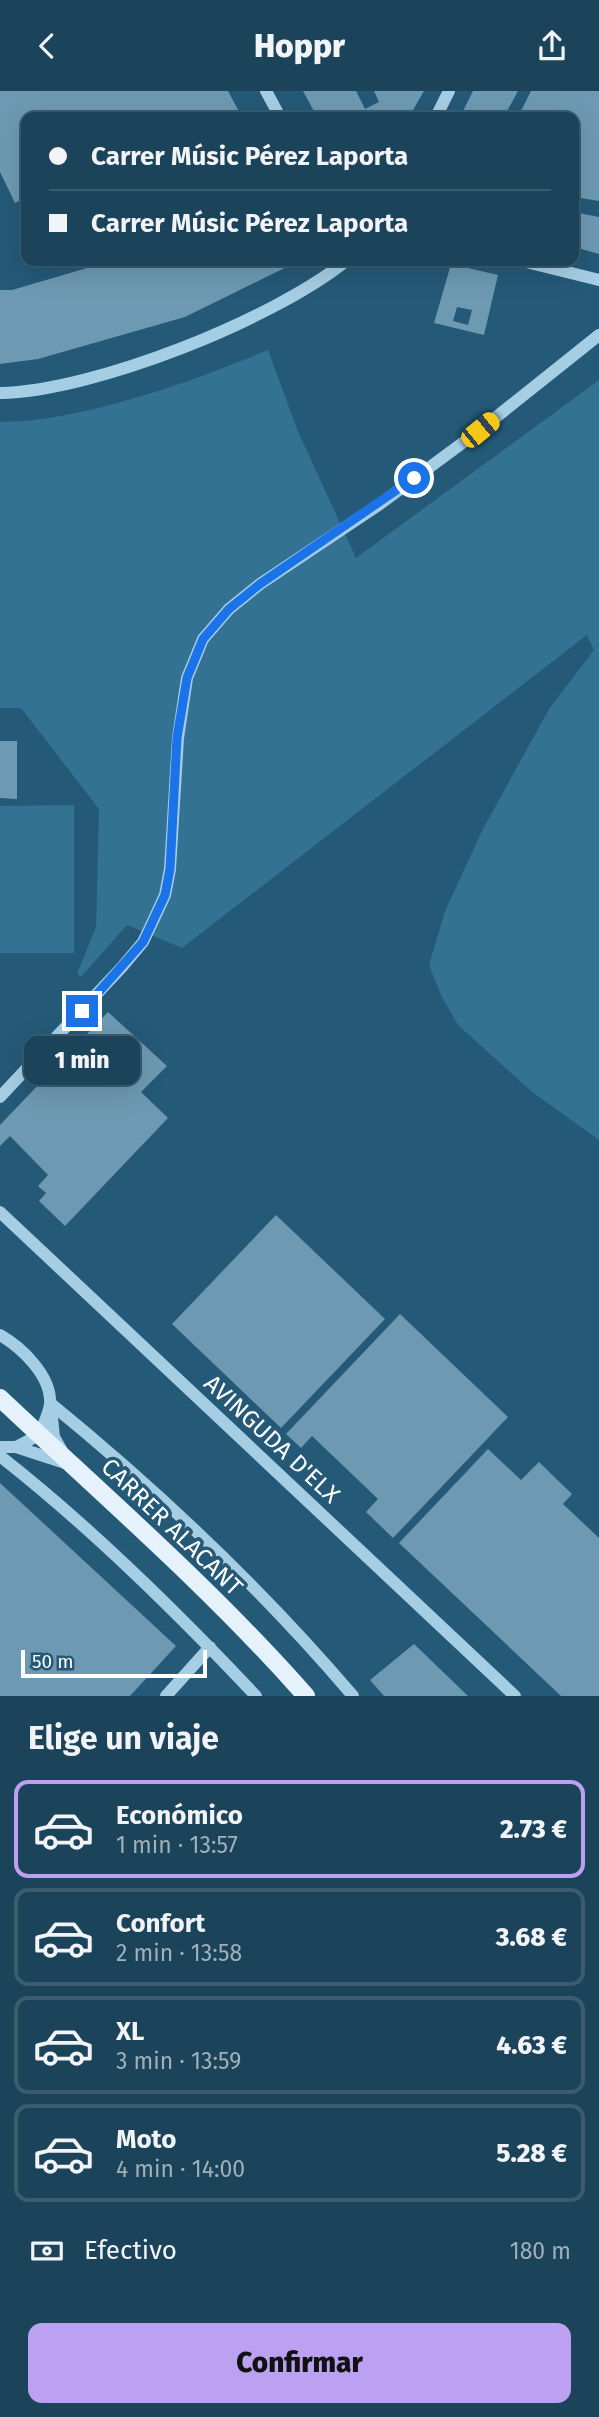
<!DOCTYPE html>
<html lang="es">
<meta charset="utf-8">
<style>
body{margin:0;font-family:"Fira Sans",sans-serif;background:#244a5f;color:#f1f3f6;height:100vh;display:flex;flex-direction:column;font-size:26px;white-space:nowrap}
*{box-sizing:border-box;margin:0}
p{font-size:23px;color:#a0b0ba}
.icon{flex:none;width:38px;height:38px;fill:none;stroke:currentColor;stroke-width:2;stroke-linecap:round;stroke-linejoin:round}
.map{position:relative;height:1605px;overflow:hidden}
.side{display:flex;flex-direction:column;background:#1b4359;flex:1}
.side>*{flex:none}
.banner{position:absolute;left:21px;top:21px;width:558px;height:154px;border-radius:14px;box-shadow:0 7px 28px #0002,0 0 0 2px #395c6f;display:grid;align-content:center;height:154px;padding:0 28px;background:#1b4359}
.scale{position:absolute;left:21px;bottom:18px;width:186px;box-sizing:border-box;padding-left:7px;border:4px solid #fff;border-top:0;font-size:19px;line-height:24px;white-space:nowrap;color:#fff;-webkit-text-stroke:5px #245977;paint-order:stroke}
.end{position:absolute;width:32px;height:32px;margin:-16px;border:9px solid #1a73e8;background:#fff;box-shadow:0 0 0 4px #fff}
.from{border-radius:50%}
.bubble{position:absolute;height:49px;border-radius:14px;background:#1b4359;box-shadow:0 7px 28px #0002,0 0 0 2px #395c6f;font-size:23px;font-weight:800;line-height:49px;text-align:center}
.car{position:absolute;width:21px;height:42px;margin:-21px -10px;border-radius:9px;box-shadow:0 0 5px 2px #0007;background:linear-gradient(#f5c518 24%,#345 0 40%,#f5c518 0 76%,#345 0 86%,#f5c518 0)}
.banner b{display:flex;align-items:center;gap:24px;height:66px;font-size:26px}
.banner b+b{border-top:2px solid #395c6f}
.banner i{width:18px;height:18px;background:#f1f3f6}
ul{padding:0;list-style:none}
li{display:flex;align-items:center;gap:21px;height:98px;margin:0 14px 10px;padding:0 14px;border:4px solid #395c6f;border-radius:14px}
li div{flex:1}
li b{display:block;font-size:26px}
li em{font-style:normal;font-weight:800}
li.current{border-color:#bca0f2}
li>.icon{width:63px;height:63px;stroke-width:1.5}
h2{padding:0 28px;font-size:32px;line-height:84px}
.pay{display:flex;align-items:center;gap:18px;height:77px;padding:0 28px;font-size:26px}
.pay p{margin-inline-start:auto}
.primary-button{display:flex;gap:14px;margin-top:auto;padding:14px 28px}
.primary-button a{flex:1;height:80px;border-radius:14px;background:#bca0f2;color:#111;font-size:28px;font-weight:800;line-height:80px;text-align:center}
header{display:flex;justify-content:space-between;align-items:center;height:91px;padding:0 28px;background:#1b4359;font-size:32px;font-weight:800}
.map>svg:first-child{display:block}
.green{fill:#347293}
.building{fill:#6d99b2;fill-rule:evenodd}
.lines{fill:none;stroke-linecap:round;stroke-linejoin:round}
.minor{stroke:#a5cde3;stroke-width:12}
.major{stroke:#e5f2fc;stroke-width:18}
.route{stroke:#1a73e8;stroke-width:9}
.labels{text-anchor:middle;stroke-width:7;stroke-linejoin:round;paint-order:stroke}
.street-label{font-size:24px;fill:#fff;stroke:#245977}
</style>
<header><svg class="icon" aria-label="back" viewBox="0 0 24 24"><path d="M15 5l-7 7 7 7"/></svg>Hoppr<svg class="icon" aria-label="share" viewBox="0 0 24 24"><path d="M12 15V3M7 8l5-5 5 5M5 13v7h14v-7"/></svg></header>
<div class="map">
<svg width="599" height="1605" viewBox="0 0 599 1605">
<rect width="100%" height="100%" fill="#245977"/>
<path class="green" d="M 268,259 L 297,338 L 356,467 L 599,289 L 599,1049 L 531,1000 L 458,934 L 441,904 L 429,874 L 445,820 L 483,738 L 549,618 L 594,559 L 587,544 L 182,857 L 127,834 L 81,886 L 77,883 L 96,836 L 99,718 L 21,617 L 0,617 L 0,331 C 80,331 194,290 268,259 Z
M 74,714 L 74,862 L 0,862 L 0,715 Z"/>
<path class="building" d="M 0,0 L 228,0 L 242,26 L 26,26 L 26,106 L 15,112 L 0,81 Z
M 303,0 L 356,0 L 365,18 L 379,11 L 374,0 L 424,0 L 409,26 L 317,26 Z
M 473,0 L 518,0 L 504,26 L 460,26 Z
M 531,0 L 599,0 L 599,110 L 574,106 L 574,26 L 518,26 Z
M 574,121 L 599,126 L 599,163 L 574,156 Z
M 111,170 L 299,170 L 185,226 L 38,268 L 0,273 L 0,199 L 12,199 Z
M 451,173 L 498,184 L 484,244 L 434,232 ZM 457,216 L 472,219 L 468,234 L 453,230 Z
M 0,650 L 17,650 L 17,708 L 0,707 Z
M 108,921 L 167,975 L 141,1001 L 168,1027 L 65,1135 L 39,1110 L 46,1102 L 38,1095 L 48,1084 L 10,1045 L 0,1055 L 0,1034 Z
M 276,1124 L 385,1228 L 281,1337 L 172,1233 Z
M 400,1223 L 508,1326 L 393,1447 L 366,1421 L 378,1408 L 312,1345 L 301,1357 L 286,1343 Z
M 488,1358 L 521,1389 L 539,1371 L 572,1403 L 563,1413 L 599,1447 L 599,1605 L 561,1605 L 399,1452 Z
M 0,1392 L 176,1555 L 130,1605 L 0,1605 Z
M 414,1553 L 468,1605 L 384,1605 L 370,1589 Z"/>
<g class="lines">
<path class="minor" d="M 266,0 L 280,26
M 436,26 L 449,0
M 522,170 L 599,189
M 0,302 C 95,300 272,229 346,170
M 0,1006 L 122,876 L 143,851 L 153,830 L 165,804 L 170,778 L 178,647 L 187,587 L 203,548 L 229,518 L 260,493 L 380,413 L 480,339 L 599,244
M 0,1121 L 515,1605
M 0,1244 C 21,1256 52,1285 50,1313 C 49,1322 43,1335 39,1344 L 16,1356
M 50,1312 C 159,1401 262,1498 353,1605
M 51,1317 L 54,1346 L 62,1360
M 0,1356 L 16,1356 L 65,1372
M 0,1365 C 92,1437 176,1520 256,1605
M 166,1605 L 210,1556"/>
<path class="major" d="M 0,1307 C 103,1404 212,1498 306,1605"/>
</g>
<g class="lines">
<path class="route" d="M 82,920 L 143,851 L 165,804 L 170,778 L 177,647 L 187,587 L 203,548 L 229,518 L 260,493 L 414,387"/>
</g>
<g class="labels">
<g class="street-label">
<text transform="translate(272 1348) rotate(43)" y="8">AVINGUDA D'ELX</text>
<text transform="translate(172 1436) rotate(44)" y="8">CARRER ALACANT</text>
</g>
</g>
</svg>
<div class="scale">50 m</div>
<i class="end from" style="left:414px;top:387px"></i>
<i class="end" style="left:82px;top:920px"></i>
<div class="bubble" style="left:24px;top:945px;width:116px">1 min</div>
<i class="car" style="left:480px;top:339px;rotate:51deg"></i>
<div class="banner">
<b><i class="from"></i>Carrer Músic Pérez Laporta</b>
<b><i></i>Carrer Músic Pérez Laporta</b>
</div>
</div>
<section class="side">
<h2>Elige un viaje</h2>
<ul>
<li class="current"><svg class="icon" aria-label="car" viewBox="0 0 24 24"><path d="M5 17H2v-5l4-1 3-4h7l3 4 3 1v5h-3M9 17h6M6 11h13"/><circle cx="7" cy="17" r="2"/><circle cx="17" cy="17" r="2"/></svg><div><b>Económico</b><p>1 min · 13:57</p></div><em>2.73 €</em></li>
<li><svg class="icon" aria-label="car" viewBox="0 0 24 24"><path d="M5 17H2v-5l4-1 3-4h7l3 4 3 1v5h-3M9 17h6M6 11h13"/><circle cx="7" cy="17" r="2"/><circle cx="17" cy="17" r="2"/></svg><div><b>Confort</b><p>2 min · 13:58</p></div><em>3.68 €</em></li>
<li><svg class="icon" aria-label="car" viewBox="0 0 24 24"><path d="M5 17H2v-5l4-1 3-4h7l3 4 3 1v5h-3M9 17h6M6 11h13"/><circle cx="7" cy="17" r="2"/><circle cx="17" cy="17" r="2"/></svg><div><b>XL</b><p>3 min · 13:59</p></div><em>4.63 €</em></li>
<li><svg class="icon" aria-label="car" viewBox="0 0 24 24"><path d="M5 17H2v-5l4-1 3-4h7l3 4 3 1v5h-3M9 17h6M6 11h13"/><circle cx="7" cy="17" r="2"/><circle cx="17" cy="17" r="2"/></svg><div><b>Moto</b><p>4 min · 14:00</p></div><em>5.28 €</em></li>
</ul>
<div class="pay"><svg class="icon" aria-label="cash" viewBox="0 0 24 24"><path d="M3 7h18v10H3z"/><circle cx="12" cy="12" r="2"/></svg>Efectivo<p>180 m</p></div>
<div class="primary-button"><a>Confirmar</a></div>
</section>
